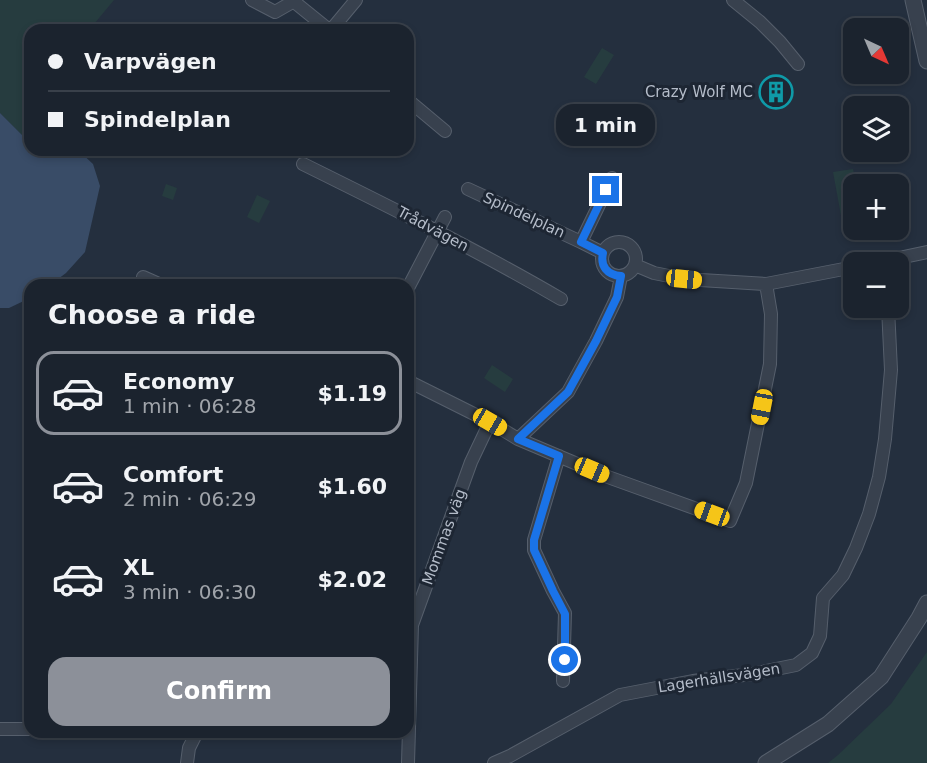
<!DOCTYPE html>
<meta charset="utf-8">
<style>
body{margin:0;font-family:"DejaVu Sans",sans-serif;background:#242b36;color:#f1f3f6;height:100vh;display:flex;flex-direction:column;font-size:22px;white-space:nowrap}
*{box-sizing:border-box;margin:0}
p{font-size:20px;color:#a0a4aa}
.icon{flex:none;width:33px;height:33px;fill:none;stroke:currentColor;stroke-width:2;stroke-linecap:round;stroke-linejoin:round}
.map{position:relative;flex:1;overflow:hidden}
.sheet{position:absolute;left:24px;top:279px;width:390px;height:459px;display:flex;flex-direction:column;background:#1b232e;border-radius:18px;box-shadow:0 3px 9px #0003,0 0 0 2px #39404a}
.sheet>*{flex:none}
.guide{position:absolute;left:24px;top:24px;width:390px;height:132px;border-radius:18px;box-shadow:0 3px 9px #0003,0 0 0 2px #39404a;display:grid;align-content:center;height:132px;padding:0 24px;background:#1b232e}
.needle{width:39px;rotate:136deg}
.fabs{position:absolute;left:843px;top:18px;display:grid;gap:12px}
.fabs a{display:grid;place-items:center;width:66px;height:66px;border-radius:12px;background:#1b232e;box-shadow:0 3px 9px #0003,0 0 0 2px #39404a;font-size:30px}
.end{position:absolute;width:27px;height:27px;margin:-14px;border:8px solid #1a73e8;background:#fff;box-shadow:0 0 0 3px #fff}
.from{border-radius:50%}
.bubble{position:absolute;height:42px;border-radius:18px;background:#1b232e;box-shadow:0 3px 9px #0003,0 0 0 2px #39404a;font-size:20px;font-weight:700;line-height:42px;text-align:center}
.car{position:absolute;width:18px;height:36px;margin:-18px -9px;border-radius:8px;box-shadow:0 0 4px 2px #0007;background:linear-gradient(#f5c518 24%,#345 0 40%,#f5c518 0 76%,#345 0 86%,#f5c518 0)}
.guide b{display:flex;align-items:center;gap:21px;height:57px;font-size:22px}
.guide b+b{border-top:2px solid #39404a}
.guide i{width:15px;height:15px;background:#f1f3f6}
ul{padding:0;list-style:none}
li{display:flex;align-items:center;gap:18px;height:84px;margin:0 12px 9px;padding:0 12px;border:3px solid transparent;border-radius:18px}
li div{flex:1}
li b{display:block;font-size:22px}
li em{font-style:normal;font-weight:700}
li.active{border-color:#8c9099}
li>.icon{width:54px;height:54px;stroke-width:1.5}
h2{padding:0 24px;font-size:27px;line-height:72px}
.primary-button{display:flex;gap:12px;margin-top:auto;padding:12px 24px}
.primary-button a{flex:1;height:69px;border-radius:18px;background:#8c9099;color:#fff;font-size:24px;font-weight:700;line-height:69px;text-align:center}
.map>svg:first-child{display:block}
.green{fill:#263c3f}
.water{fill:#394c67}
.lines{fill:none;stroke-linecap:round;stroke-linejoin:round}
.minor-casing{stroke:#565f6c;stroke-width:14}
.tertiary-casing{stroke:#565f6c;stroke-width:17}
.minor{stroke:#38414e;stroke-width:12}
.tertiary{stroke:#38414e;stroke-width:15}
.route{stroke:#1a73e8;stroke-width:8}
.labels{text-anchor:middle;stroke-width:6;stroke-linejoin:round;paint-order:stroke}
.poi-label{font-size:15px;fill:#b4bcc9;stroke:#1d2633;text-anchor:end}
.street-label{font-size:15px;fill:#b4bcc9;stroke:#1d2633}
</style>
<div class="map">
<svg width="927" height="763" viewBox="0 0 927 763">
<rect width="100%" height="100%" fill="#242f3e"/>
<path class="green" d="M 0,0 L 114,0 L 89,30 L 30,30 L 30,143 L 0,113 Z
M 602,48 L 614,55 L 596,84 L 584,77 Z
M 853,169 L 856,184 L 854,184 L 854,230 L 857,230 L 844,232 L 833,172 Z
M 166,184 L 177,188 L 173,200 L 162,196 Z
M 257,195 L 270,201 L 259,223 L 247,217 Z
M 492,365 L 513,379 L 505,392 L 484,378 Z
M 927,652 L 927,763 L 828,763 L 838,755 L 891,704 Z"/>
<path class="water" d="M 0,113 L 30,143 L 30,150 L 42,150 L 53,156 L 64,150 L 78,150 L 93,164 L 100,186 L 85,252 L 66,273 L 50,285 L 30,285 L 30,298 L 9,308 L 0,308 Z"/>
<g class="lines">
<defs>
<path id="minor" d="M 252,0 L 275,12 L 296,0
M 292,0 L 329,30
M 733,0 L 760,22 L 780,42 L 798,64
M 331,30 L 356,0
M 408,100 L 445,131
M 303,164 C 390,207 477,250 561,299
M 468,189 L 581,242 L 612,178
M 581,242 L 603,253
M602 259a17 17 0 1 1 34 0a17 17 0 1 1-34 0Z
M 880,262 L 927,252
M 635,265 L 654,273 L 684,279 L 766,284 L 854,267
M 143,277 L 161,285
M 408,288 L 445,217
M 408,381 L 490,422 L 518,439 L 608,477 L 730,521 L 746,483 L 770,364 L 771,314 L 766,284
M 518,439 L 568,392 L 596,341 L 617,297 L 621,276
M 559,456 L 534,540 L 534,550 L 553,591 L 565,613 L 563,681
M 0,729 L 30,729
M 187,763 L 189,748 L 197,732
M 408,763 L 412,625 L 471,462 L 490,422
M 494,763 L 510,756 L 620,695 L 693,681 L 752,674 L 796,665 L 812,653 L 820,636 L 823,598 L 843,575 L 856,548 L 869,514 L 879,477 L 885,439 L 891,370 L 888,308"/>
<path id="tertiary" d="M 913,0 L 927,61
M 766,763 L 828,724 L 881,677 L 919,618 L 927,603"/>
</defs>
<use href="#minor" class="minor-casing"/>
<use href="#tertiary" class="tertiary-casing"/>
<use href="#minor" class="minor"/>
<use href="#tertiary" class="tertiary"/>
</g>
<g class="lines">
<path class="route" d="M 565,660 L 565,614 L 553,591 L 534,550 L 534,540 L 559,456 L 518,439 L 568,392 L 596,341 L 617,297 L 621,276 C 607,275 600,266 603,253 L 581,242 L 606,190"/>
</g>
<defs>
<symbol id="building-ring" viewBox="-11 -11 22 22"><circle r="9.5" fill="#1d2633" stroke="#0f9aa8" stroke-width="1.5"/><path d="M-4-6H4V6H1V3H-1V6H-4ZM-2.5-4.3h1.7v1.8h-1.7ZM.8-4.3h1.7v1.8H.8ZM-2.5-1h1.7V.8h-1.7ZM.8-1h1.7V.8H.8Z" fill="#0f9aa8"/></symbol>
</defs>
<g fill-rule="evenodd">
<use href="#building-ring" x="757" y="73" width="38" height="38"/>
</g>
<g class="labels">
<g class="poi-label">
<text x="753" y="97">Crazy Wolf MC</text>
</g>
<g class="street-label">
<text transform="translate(524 215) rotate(25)" y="5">Spindelplan</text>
<text transform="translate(433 229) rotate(28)" y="5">Trådvägen</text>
<text transform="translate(444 537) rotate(-70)" y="5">Mommas väg</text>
<text transform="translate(719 678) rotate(-9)" y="5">Lagerhällsvägen</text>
</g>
</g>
</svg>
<div class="fabs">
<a><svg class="needle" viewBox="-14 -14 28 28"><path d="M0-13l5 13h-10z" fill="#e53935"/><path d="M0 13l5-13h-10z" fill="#a0a4aa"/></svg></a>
<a><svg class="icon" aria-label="layers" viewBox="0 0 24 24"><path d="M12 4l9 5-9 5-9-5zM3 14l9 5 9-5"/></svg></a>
<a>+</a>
<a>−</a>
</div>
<i class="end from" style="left:565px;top:660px"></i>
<i class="end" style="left:606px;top:190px"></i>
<div class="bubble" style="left:556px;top:104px;width:99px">1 min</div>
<i class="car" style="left:684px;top:279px;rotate:96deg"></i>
<i class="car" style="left:762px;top:407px;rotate:191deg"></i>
<i class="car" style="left:490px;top:422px;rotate:120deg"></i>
<i class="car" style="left:592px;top:470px;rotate:113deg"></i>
<i class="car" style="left:712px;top:514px;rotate:290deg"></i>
<div class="guide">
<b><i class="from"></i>Varpvägen</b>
<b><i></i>Spindelplan</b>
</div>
<section class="sheet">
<h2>Choose a ride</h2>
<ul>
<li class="active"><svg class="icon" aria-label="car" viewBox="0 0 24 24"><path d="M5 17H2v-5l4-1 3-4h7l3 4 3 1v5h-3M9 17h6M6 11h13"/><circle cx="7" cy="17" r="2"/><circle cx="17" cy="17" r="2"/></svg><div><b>Economy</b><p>1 min · 06:28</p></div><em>$1.19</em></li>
<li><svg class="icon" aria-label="car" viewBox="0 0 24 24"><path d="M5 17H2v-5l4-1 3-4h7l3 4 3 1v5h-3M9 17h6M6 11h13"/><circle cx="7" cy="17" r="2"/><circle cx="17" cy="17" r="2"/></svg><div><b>Comfort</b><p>2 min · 06:29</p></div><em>$1.60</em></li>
<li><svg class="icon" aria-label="car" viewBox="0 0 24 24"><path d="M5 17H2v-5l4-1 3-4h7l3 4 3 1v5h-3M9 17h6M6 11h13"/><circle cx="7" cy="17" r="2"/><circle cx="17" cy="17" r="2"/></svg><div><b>XL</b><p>3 min · 06:30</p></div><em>$2.02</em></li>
</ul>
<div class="primary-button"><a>Confirm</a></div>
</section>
</div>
